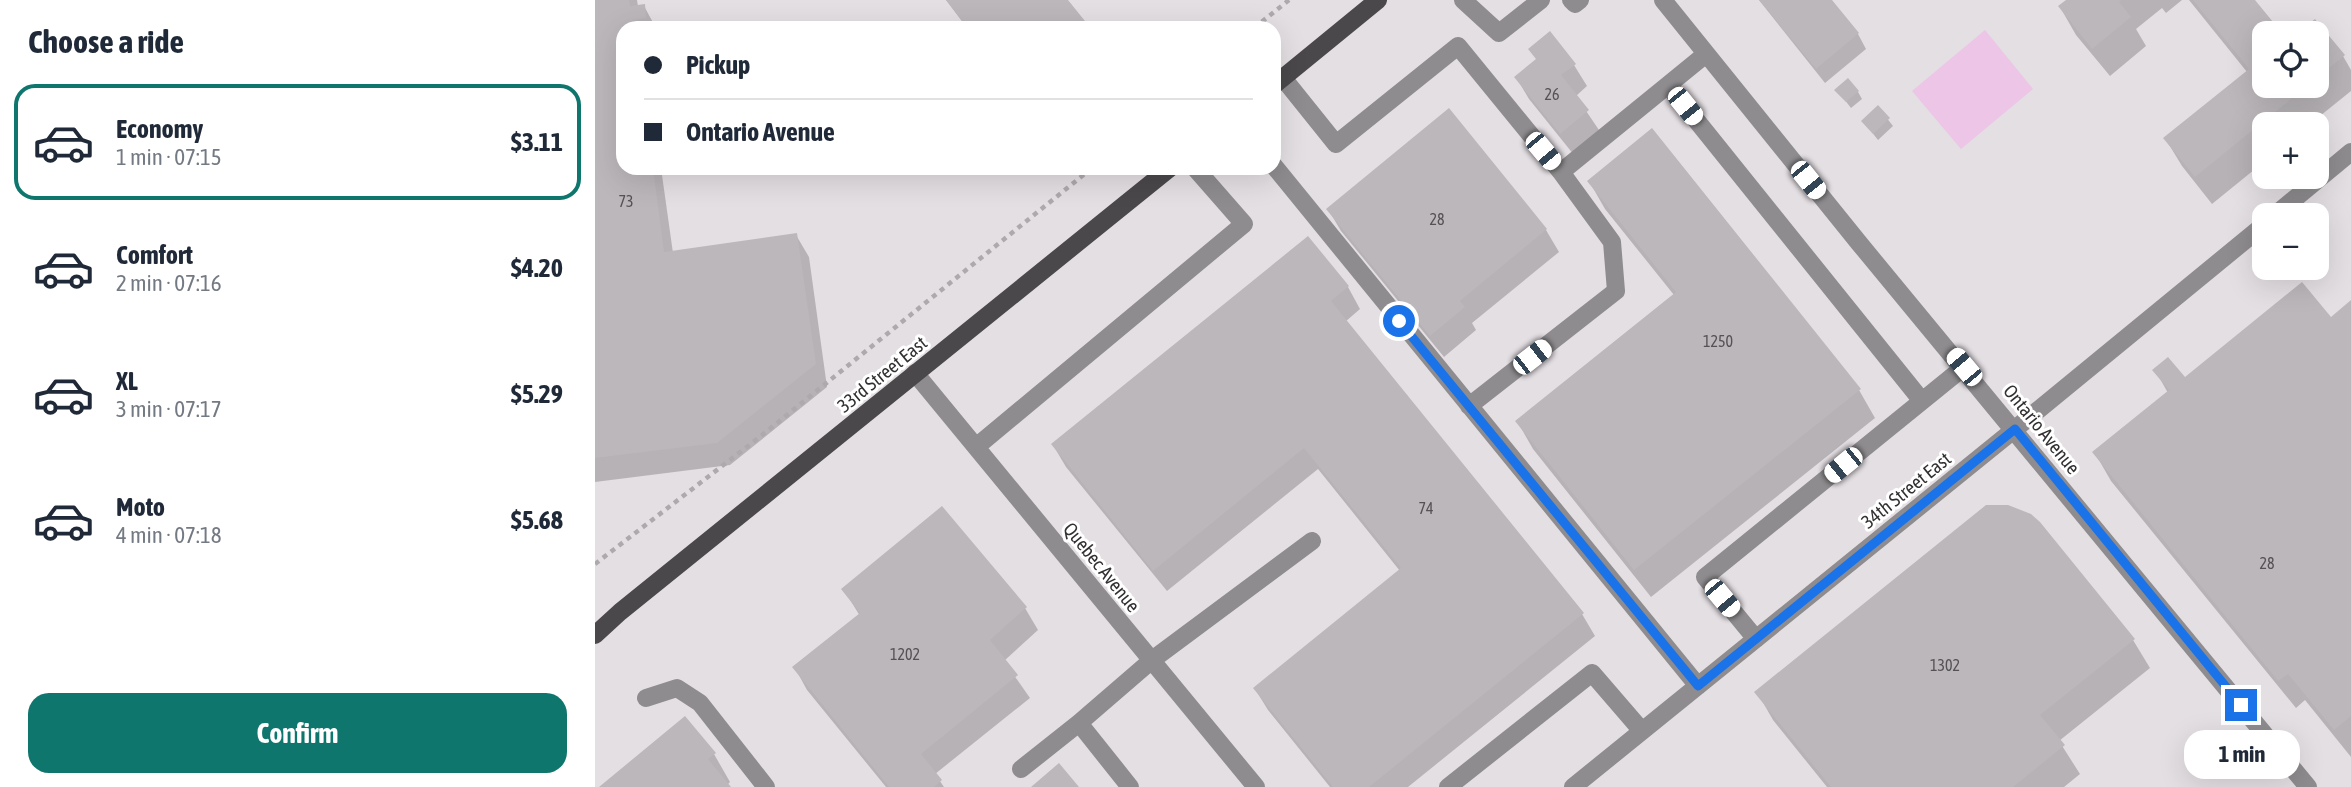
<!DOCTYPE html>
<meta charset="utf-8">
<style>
body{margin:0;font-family:"Asap Condensed",sans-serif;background:#f2f2f3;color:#1f2937;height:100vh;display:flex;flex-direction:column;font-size:26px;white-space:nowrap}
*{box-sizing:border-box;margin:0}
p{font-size:23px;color:#747a83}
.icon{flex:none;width:38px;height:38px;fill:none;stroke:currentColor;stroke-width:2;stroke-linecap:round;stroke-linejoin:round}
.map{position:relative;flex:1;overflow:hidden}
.details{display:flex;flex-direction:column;background:#fff;width:595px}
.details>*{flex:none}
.guide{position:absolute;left:21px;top:21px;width:665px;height:154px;border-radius:21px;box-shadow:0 7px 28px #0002;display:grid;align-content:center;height:154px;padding:0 28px;background:#fff}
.tools{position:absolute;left:1657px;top:21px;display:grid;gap:14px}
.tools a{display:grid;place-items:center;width:77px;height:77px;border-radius:14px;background:#fff;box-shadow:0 7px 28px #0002;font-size:35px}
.end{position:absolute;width:32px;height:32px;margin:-16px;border:9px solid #1a73e8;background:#fff;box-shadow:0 0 0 4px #fff}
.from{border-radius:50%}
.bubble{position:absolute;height:49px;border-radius:21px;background:#fff;box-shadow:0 7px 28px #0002;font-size:23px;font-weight:700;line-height:49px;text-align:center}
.car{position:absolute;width:21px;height:42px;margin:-21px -10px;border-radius:9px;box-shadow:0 0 5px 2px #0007;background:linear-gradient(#fff 24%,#345 0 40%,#fff 0 76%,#345 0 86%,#fff 0)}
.guide b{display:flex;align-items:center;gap:24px;height:66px;font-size:26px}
.guide b+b{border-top:2px solid #e0e1e3}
.guide i{width:18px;height:18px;background:#1f2937}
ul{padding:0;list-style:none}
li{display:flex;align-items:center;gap:21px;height:116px;margin:0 14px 10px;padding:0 14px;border:4px solid transparent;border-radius:21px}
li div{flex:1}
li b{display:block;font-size:26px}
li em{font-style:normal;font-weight:700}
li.on{border-color:#0f766e}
li>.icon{width:63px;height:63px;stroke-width:1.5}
h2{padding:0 28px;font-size:32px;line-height:84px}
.primary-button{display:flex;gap:14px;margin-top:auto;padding:14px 28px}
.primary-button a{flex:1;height:80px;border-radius:21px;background:#0f766e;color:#fff;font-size:28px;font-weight:700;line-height:80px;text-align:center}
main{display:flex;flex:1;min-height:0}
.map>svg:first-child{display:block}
.green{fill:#ecc5e7}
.shadow{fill:#0003}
.building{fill:#bcb7bb}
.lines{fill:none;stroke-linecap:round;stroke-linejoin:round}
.path{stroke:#ada9ad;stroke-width:4.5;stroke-dasharray:5 5;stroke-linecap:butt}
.minor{stroke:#8e8c8e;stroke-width:18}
.major{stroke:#4b484b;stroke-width:18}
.route{stroke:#1a73e8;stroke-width:9}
.labels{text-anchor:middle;stroke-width:6;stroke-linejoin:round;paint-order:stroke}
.number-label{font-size:16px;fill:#545254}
.street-label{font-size:19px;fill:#323032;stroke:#fff}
</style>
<main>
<section class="details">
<h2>Choose a ride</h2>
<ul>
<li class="on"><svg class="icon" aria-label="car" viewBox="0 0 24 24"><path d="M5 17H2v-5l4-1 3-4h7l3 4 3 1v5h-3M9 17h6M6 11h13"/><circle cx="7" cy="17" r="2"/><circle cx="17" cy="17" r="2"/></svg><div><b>Economy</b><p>1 min · 07:15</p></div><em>$3.11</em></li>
<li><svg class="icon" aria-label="car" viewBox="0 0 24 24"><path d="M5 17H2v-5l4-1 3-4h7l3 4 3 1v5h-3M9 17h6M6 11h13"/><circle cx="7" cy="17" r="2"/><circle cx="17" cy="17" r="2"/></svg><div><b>Comfort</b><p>2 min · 07:16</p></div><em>$4.20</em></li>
<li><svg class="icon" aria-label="car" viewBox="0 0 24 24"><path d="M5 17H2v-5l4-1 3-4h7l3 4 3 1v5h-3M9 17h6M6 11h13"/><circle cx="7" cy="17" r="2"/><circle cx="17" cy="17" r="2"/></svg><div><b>XL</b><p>3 min · 07:17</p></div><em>$5.29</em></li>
<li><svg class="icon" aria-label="car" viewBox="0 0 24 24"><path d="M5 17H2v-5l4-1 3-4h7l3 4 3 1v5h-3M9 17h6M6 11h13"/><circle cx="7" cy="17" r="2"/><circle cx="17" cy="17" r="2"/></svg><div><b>Moto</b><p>4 min · 07:18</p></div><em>$5.68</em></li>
</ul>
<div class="primary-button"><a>Confirm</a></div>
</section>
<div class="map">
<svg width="1756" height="787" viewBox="0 0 1756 787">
<rect width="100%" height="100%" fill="#e4dfe3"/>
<path class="green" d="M 1390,30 L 1438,89 L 1366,149 L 1317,91 Z"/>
<path class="shadow" d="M 0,0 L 42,0 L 43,6 L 49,6 L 61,28 L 28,28 L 28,168 L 66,168 L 78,253 L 201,235 L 214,257 L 232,387 L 135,465 L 0,482 Z
M 351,0 L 471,0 L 493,28 L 372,28 Z
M 1164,0 L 1235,0 L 1263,34 L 1271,49 L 1230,83 Z
M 1473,0 L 1587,0 L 1571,13 L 1567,8 L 1541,29 L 1551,46 L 1515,76 L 1481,35 L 1465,7 Z
M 1594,0 L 1658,0 L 1685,33 L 1670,33 L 1670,86 L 1722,86 L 1722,33 L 1705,33 L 1720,21 L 1748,56 L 1756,70 L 1756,91 L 1715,124 L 1670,124 L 1670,161 L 1617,204 L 1587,166 L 1570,138 L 1652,72 Z
M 979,65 L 992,86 L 981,96 L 1006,133 L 979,155 L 934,99 L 921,77 Z
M 1242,90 L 1263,92 L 1267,99 L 1256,108 Z
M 1283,107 L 1298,126 L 1283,140 L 1268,121 Z
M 854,111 L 951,230 L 964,252 L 877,323 L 881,330 L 849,357 L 746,231 L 733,209 Z
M 994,181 L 1264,390 L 1280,418 L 1056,597 L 938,449 L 922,421 L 1079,295 L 1010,209 Z
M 713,238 L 753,287 L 765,309 L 750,322 L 987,614 L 1000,636 L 813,787 L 735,787 L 673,710 L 660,689 L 805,571 L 723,469 L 572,591 L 471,467 L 458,445 Z
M 1756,303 L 1756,757 L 1710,700 L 1701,708 L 1516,481 L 1500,453 L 1573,393 L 1560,370 L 1590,380 L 1736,319 Z
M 249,590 L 430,608 L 443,630 L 409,661 L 435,698 L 340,774 L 349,787 L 291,787 L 212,690 L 200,668 L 265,616 Z
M 1538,640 L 1555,668 L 1464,741 L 1485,774 L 1469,787 L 1232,787 L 1178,720 L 1162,692 Z
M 90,719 L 119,754 L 135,782 L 132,785 L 133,787 L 7,787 Z"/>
<path class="building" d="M 0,0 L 34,0 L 35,6 L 50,4 L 51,18 L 37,20 L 38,28 L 28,28 L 28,168 L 58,168 L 69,252 L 202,233 L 221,364 L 122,443 L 0,458 Z
M 351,0 L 473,0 L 494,26 L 491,28 L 373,28 Z
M 1164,0 L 1237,0 L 1264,33 L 1221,69 Z
M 1471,0 L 1526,0 L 1524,2 L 1536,17 L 1497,49 L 1463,6 Z
M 1598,0 L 1660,0 L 1687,33 L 1670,33 L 1670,86 L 1712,86 L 1600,177 L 1568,138 L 1654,69 Z
M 1720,19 L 1750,55 L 1722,78 L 1722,33 L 1702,33 Z
M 955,31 L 981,64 L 966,75 L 994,110 L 965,134 L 919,77 L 941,59 L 933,49 Z
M 1253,78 L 1264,91 L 1251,102 L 1239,90 Z
M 1283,105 L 1295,118 L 1278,134 L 1266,121 Z
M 854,108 L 952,229 L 865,301 L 870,307 L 835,336 L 731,209 Z
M 1057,128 L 1266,389 L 1039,570 L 920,421 L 1081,292 L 992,181 Z
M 713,236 L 754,286 L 736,301 L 989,613 L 774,787 L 738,787 L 658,688 L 806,568 L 709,448 L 558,571 L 456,444 Z
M 1707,282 L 1736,317 L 1756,300 L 1756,716 L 1739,730 L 1693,674 L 1683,681 L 1497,452 L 1574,390 L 1557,370 L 1573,357 L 1590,377 Z
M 1391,505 L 1413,505 L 1436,514 L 1445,522 L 1540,639 L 1445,715 L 1470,745 L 1418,787 L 1236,787 L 1159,692 Z
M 347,506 L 432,607 L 395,640 L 423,675 L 326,754 L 347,780 L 339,787 L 294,787 L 197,667 L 265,613 L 246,589 Z
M 90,716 L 121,753 L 113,759 L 136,787 L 4,787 Z
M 464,763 L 484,787 L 436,787 Z"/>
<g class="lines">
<path class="path" d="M 659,28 L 694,0
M 0,564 L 166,436 L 497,168"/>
<path class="minor" d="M 868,0 L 904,33 L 946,0
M 976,0 L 980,4 L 985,0
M 1068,0 L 1264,243 L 1713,787
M 1111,54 L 1073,85 L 1327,401
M 688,78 L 741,144 L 863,46 L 966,172
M 679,166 L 1103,686
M 1680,215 L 1756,152
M 320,373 L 661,787
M 874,406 L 1021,291 L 1017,242 L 966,172 L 1073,85
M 381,447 L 649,224 L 600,168
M 1161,639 L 1110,577 L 1369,367
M 51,698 L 82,688 L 105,703 L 171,787
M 426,769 L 484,723
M 535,787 L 484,723 L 557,660 L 717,541
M 853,787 L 997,673 L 1047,731
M 978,787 L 1420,429 L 1670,224"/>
<path class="major" d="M 679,85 L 783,0
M 0,635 L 25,612 L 575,168"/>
</g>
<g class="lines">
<path class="route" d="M 804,321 L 1103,686 L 1420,429 L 1646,705"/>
</g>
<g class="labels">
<g class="number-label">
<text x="957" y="100">26</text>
<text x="31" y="207">73</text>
<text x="842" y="225">28</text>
<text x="1123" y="347">1250</text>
<text x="831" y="514">74</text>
<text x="1672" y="569">28</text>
<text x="310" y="660">1202</text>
<text x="1350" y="671">1302</text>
</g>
<g class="street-label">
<text transform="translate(287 374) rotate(-39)" y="7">33rd Street East</text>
<text transform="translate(1447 429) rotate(51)" y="7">Ontario Avenue</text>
<text transform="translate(1311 490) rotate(-39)" y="7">34th Street East</text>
<text transform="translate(507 567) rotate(51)" y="7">Quebec Avenue</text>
</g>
</g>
</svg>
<div class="tools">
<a><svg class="icon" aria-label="locate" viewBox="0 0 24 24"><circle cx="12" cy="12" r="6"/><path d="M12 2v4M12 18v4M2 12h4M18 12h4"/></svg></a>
<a>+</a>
<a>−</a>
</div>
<i class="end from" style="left:804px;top:321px"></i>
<i class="end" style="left:1646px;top:705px"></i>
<div class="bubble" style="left:1589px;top:730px;width:116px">1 min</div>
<i class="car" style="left:1090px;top:106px;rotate:141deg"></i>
<i class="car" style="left:948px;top:151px;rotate:140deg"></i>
<i class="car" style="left:1213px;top:180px;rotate:141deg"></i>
<i class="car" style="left:937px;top:357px;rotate:52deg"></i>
<i class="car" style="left:1369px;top:367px;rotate:320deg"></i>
<i class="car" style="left:1248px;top:465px;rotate:231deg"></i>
<i class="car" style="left:1127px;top:598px;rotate:140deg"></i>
<div class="guide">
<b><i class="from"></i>Pickup</b>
<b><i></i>Ontario Avenue</b>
</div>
</div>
</main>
